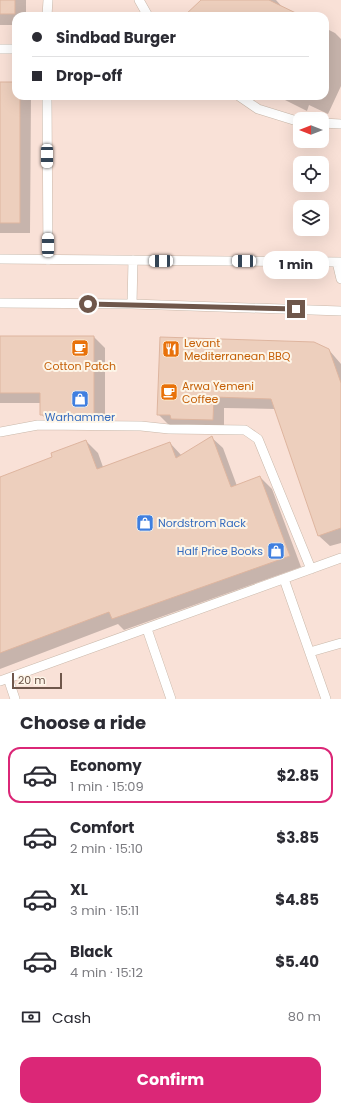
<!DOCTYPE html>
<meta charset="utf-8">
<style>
body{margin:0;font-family:Poppins,sans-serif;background:#f7f7f7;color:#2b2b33;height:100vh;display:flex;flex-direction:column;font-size:15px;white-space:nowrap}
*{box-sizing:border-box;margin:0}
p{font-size:13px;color:#7c7c81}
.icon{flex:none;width:22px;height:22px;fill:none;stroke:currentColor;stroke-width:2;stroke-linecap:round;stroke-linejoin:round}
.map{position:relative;height:699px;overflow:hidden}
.side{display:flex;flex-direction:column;background:#fff;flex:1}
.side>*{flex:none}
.top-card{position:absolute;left:12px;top:12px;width:317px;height:88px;border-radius:12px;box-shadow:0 4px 16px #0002;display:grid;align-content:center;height:88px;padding:0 20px;background:#fff}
.needle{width:26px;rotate:270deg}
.controls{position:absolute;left:293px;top:112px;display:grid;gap:8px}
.controls a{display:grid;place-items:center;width:36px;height:36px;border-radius:8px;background:#fff;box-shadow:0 4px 16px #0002;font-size:20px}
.scale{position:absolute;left:12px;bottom:10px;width:50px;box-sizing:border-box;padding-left:4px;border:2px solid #6f574b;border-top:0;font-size:11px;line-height:14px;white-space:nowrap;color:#6f574b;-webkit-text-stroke:3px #fdf5e8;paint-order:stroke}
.end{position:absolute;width:18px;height:18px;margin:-9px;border:5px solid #6f574b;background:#fff;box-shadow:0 0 0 2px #fff}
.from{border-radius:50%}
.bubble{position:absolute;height:28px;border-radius:12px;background:#fff;box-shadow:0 4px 16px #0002;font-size:13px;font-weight:700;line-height:28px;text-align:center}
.car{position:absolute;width:12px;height:24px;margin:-12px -6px;border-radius:5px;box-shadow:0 0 3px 1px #0007;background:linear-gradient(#fff 24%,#345 0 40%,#fff 0 76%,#345 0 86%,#fff 0)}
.top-card b{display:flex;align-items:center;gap:14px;height:38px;font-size:15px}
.top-card b+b{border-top:1px solid #e1e1e2}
.top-card i{width:10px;height:10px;background:#2b2b33}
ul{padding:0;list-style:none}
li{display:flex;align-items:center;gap:12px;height:56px;margin:0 8px 6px;padding:0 12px;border:2px solid transparent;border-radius:12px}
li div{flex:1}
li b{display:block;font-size:15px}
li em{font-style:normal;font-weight:700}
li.current{border-color:#db2777}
li>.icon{width:36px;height:36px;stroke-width:1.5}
h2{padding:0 20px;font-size:18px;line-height:48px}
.pay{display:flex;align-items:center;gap:10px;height:44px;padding:0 20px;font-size:15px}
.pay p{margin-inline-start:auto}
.action{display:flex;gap:8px;margin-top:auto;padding:8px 20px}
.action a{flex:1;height:46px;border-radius:12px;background:#db2777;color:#fff;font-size:16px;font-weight:700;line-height:46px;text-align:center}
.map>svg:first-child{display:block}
.commercial{fill:#f9e1d7;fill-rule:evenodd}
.shadow{fill:#0003}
.building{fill:#edcfbd;stroke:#deb59f}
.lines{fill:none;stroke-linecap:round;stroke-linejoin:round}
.lane-casing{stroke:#c9b8aa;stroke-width:10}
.lane{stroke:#fff;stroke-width:9}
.route{stroke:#6f574b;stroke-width:5}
.labels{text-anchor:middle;stroke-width:4;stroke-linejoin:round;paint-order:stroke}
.food-label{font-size:11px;fill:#c56008;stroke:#fdf5e8;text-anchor:start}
.shop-label{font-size:11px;fill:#366cbe;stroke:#fdf5e8}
</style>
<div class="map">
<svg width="341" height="699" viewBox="0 0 341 699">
<rect width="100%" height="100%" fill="#faf0e3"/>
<path class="commercial" d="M 0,0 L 341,0 L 341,699 L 0,699 ZM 16,16 L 325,16 L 325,96 L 16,96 ZM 300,119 L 322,119 L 322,141 L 300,141 ZM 300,163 L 322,163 L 322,185 L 300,185 ZM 300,207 L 322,207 L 322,229 L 300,229 Z"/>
<path class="shadow" d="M 0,0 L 26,0 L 26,16 L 16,16 L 16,25 L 0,25 Z
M 203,0 L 276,0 L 284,9 L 300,16 L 191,16 Z
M 325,28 L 335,33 L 341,39 L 341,86 L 328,114 L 309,105 L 307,111 L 277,96 L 325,96 Z
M 0,83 L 16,83 L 16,96 L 31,96 L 30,233 L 0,233 Z
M 0,337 L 94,337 L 105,348 L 105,425 L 52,425 L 41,414 L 41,403 L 0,403 Z
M 329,350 L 341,364 L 341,543 L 330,546 L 319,536 L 276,409 L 224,408 L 224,430 L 169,425 L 158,414 Z
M 211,437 L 223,448 L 237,486 L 260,477 L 272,489 L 301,567 L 124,630 L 118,624 L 0,669 L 0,478 L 54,458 L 86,441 L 98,453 L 103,467 L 170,443 L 182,456 Z"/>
<path class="building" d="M 0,0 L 15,0 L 15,14 L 0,14 Z
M 201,0 L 269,0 L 302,16 L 184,16 Z
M 0,82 L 16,82 L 16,96 L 20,96 L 20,223 L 0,223 Z
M 0,336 L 94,336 L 94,415 L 40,415 L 40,393 L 0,393 Z
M 160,337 L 314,342 L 329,349 L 341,383 L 341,528 L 318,536 L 271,399 L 214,397 L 213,420 L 171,419 L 170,415 L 157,415 Z
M 212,436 L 231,487 L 260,476 L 290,556 L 112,619 L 109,612 L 0,653 L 0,477 L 52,457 L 51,453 L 86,440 L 97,469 L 170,442 L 176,458 Z"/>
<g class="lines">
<defs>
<path id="lane" d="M 139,0 L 148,16
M 47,16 L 48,0
M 0,49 L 16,49
M 47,96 L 48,260
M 239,96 L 258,109 L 300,122
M 322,123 L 341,124
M 0,259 L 341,262
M 337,262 L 341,279
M 0,303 L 132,304 L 341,311
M 132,304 L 133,260
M 0,432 L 38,425 L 141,426 L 169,429 L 245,430 L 258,439 L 311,569
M 284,579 L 326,699
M 147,629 L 171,699
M 310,652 L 341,643
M 8,678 L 15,699
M 0,681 L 341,558"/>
</defs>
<use href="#lane" class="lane-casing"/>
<use href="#lane" class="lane"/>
</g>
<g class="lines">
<path class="route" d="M 88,304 L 296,309"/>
</g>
<defs>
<symbol id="cafe-square" viewBox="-11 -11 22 22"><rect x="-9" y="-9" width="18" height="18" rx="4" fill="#e8710a" stroke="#fdf5e8"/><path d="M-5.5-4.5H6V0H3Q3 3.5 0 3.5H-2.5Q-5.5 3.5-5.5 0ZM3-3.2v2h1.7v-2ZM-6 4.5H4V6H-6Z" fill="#fff"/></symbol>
<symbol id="restaurant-square" viewBox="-11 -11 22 22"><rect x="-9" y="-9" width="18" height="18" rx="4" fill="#e8710a" stroke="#fdf5e8"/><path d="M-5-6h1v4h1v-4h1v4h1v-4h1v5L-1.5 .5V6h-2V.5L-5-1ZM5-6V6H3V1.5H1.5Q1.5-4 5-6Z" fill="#fff"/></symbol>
<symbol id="shop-square" viewBox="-11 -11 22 22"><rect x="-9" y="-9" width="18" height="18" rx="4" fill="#3f7fe0" stroke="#fdf5e8"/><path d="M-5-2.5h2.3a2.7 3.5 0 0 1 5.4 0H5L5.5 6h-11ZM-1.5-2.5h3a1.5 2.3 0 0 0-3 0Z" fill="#fff"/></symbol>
</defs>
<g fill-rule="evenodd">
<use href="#cafe-square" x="70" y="338" width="20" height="20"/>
<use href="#restaurant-square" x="161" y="339" width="20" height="20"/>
<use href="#cafe-square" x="159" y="382" width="20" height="20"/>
<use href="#shop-square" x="70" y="389" width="20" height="20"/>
<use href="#shop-square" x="135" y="513" width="20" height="20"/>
<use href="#shop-square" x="266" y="541" width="20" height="20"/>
</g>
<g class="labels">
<g class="food-label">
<text x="184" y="347">Levant<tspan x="184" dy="13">Mediterranean BBQ</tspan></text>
<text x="80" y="370" text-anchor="middle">Cotton Patch</text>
<text x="182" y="390">Arwa Yemeni<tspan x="182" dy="13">Coffee</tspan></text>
</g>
<g class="shop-label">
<text x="80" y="421">Warhammer</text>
<text x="158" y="527" text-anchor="start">Nordstrom Rack</text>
<text x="263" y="555" text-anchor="end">Half Price Books</text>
</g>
</g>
</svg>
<div class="controls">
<a><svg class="needle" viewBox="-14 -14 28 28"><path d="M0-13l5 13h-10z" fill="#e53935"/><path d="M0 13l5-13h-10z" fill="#7c7c81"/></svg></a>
<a><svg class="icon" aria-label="locate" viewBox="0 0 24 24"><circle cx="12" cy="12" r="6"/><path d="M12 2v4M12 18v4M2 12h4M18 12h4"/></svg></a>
<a><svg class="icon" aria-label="layers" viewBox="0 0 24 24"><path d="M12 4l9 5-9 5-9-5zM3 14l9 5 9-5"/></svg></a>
</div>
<div class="scale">20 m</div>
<i class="end from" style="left:88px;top:304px"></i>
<i class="end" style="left:296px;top:309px"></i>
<div class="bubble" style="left:263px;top:251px;width:66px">1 min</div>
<i class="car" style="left:47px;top:156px;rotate:180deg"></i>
<i class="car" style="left:48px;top:245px;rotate:0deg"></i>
<i class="car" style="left:161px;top:261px;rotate:270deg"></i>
<i class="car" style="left:244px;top:261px;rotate:271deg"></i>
<div class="top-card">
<b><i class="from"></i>Sindbad Burger</b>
<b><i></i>Drop-off</b>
</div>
</div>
<section class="side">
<h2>Choose a ride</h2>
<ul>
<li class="current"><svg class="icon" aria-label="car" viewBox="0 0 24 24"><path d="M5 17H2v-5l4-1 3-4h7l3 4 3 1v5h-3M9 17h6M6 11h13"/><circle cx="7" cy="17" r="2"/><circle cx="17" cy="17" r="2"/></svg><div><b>Economy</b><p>1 min · 15:09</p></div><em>$2.85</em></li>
<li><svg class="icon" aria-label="car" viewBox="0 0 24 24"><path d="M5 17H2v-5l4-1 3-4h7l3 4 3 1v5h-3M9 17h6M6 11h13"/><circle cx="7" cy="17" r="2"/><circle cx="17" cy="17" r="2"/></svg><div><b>Comfort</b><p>2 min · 15:10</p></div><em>$3.85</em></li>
<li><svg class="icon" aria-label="car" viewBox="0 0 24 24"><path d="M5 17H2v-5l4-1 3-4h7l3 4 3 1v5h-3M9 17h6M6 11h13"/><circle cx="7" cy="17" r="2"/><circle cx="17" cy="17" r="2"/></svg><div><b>XL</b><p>3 min · 15:11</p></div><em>$4.85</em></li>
<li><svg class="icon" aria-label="car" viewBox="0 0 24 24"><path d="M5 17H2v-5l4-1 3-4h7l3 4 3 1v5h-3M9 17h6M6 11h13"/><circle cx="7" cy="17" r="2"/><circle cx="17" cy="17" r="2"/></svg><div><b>Black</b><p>4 min · 15:12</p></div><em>$5.40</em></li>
</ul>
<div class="pay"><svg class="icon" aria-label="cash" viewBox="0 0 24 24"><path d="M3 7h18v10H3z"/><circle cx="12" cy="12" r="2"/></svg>Cash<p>80 m</p></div>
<div class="action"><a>Confirm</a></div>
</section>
